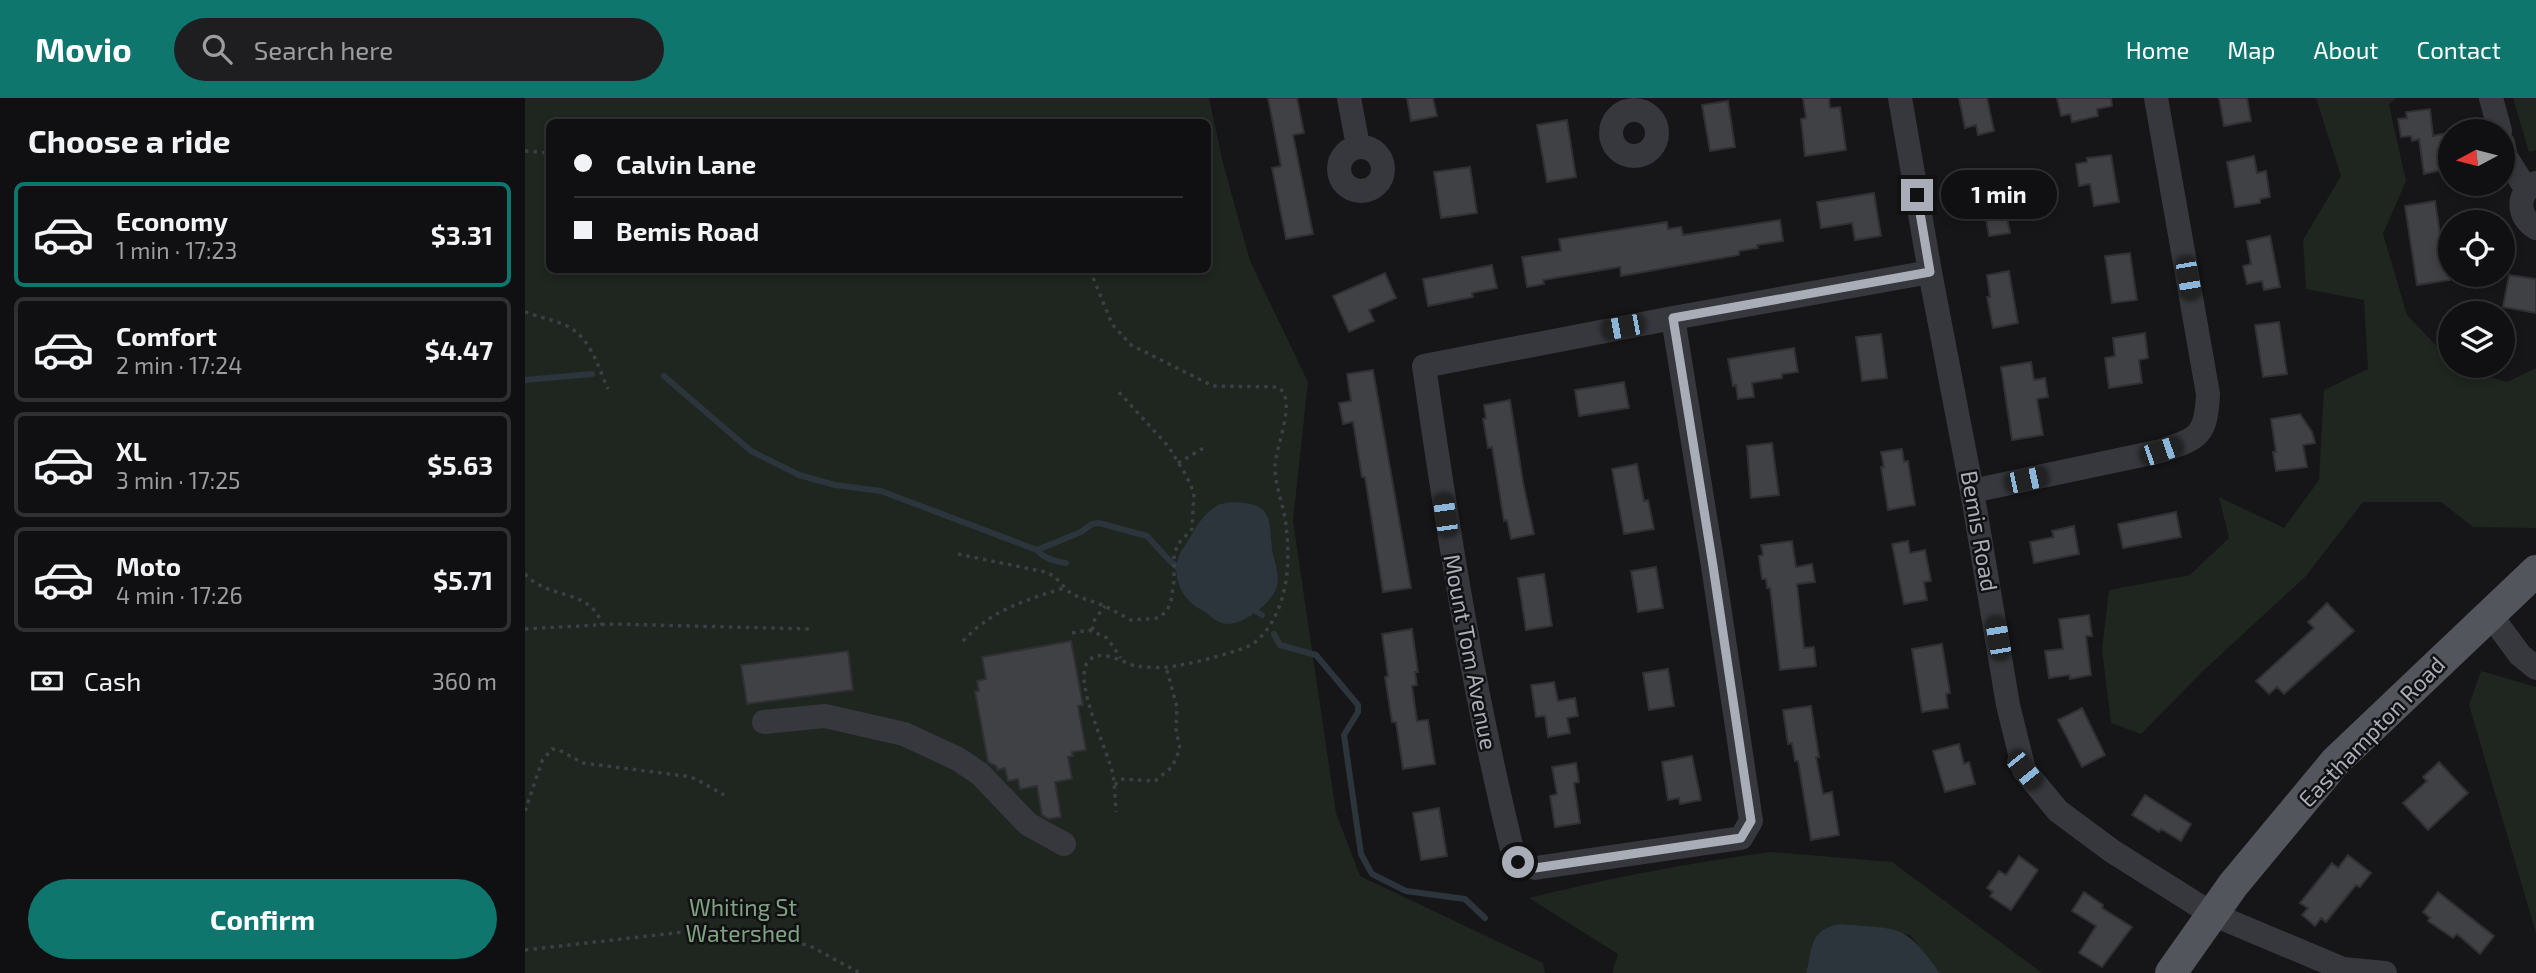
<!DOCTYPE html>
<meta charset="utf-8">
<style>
body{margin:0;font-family:"Exo 2",sans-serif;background:#1e1e20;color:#f1f3f6;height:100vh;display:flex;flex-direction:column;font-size:26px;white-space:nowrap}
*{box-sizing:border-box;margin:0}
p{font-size:23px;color:#9c9d9f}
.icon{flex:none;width:38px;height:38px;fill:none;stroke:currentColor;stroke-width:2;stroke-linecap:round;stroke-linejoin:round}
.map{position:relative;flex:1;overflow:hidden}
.drawer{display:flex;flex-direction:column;background:#101012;width:525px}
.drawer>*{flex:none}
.banner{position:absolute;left:21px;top:21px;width:665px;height:154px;border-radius:10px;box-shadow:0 4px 10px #0003,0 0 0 2px #303032;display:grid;align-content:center;height:154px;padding:0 28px;background:#101012}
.needle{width:46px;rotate:263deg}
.tools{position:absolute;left:1913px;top:21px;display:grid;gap:14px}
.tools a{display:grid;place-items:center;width:77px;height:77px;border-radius:50%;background:#101012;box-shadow:0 4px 10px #0003,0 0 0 2px #303032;font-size:35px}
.end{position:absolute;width:32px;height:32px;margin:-16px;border:9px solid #a8adb8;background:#111;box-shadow:0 0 0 4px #111}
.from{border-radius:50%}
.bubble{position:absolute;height:49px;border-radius:24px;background:#101012;box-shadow:0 4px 10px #0003,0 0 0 2px #303032;font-size:23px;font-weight:700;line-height:49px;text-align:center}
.car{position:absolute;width:21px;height:42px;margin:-21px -10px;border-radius:9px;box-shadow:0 0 5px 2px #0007;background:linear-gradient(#222 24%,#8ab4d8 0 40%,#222 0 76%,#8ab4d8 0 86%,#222 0)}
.banner b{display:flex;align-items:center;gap:24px;height:66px;font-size:26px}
.banner b+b{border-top:2px solid #303032}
.banner i{width:18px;height:18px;background:#f1f3f6}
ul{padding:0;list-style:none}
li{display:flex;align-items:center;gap:21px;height:105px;margin:0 14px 10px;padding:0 14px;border:4px solid #303032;border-radius:10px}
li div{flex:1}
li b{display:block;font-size:26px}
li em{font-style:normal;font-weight:700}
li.current{border-color:#0f766e}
li>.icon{width:63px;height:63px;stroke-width:1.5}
h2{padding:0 28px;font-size:32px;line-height:84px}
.pay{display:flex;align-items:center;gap:18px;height:77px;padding:0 28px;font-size:26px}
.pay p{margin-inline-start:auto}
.button{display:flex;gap:14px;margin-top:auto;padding:14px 28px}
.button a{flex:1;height:80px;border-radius:42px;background:#0f766e;color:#fff;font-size:28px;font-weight:700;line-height:80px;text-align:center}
header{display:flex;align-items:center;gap:42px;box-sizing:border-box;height:98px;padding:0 35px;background:#0f766e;color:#fff}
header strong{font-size:33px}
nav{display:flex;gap:38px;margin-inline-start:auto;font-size:24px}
.search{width:490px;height:63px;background:#1e1e20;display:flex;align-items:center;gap:18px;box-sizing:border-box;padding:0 24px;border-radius:38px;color:#9c9d9f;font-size:26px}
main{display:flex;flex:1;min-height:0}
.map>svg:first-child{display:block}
.green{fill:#1e261f;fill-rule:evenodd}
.water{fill:#2c353c}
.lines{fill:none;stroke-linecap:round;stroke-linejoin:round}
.stream{stroke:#2c353c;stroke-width:6}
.building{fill:#404145;stroke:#303034;stroke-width:2}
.path{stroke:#3d3f44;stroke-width:3.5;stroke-dasharray:3.5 5;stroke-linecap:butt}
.minor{stroke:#37383d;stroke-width:24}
.major{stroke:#53555c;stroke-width:32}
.route{stroke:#a8adb8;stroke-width:9}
.labels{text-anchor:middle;stroke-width:5;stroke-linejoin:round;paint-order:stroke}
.street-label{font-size:23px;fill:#a8adb8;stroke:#111113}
.park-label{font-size:23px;fill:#7fa381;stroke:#111113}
</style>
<header>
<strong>Movio</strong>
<div class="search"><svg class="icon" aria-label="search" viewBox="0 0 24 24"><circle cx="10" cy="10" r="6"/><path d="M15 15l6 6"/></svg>Search here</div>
<nav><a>Home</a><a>Map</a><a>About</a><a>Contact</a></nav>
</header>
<main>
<section class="drawer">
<h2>Choose a ride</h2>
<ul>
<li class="current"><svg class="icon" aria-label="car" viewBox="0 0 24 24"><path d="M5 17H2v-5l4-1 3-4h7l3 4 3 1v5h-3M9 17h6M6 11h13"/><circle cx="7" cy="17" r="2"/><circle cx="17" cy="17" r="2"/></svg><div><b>Economy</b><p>1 min · 17:23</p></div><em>$3.31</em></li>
<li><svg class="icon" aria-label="car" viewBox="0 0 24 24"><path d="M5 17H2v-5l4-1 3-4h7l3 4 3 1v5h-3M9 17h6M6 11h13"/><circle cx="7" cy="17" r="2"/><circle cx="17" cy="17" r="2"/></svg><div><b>Comfort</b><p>2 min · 17:24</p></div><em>$4.47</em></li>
<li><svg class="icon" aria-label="car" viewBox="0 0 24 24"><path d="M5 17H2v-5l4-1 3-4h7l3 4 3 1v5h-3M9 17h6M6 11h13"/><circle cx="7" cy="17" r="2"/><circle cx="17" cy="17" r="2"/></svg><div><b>XL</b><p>3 min · 17:25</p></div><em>$5.63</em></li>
<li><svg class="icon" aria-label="car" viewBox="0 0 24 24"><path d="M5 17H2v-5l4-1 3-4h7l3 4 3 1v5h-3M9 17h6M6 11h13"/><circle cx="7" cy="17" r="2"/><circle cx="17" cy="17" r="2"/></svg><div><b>Moto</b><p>4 min · 17:26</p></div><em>$5.71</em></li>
</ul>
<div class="pay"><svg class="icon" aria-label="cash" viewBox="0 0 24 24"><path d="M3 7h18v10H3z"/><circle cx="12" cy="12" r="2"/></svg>Cash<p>360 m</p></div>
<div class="button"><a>Confirm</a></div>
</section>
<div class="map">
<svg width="2011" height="875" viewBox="0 0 2011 875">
<rect width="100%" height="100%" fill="#161618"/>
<path class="green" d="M 0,0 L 684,0 L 698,65 L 725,163 L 783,284 L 768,423 L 811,715 L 835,778 L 1018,865 L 1020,875 L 0,875 ZM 24,24 L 682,24 L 682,172 L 24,172 Z
M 1791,0 L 1871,0 L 1864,7 L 1881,83 L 1858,136 L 1882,217 L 1925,262 L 1925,268 L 1982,284 L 2011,270 L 2011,430 L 1948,429 L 1916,404 L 1838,404 L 1781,478 L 1678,573 L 1616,636 L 1586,625 L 1577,552 L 1584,492 L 1665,477 L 1704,440 L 1694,399 L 1759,430 L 1794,382 L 1799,292 L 1843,271 L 1839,202 L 1781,191 L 1778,142 L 1816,78 Z
M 1988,0 L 2011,0 L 2011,52 L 2004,54 Z
M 1956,573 L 2011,589 L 2011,835 L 1944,607 Z
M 1246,754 L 1367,764 L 1517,875 L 1415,875 L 1385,837 L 1315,826 L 1283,865 L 1281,875 L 1087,875 L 1093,856 L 1004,800 C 1084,780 1164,765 1246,754 Z"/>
<path class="water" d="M 705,404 C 747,405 744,417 747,451 C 749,463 755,475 752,488 C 748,504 720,526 703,526 C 691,526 685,516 675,511 C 658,502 647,480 653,461 C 655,453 662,445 666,438 C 672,427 679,416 690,409 C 694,406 701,405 705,404 Z
M 1315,826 C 1374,832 1378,823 1415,875 L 1281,875 C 1288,849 1284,832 1315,826 Z"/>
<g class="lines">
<path class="stream" d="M 139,278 L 226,353 L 274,377 L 310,387 L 356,393 L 512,452 L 556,434 L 567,426 L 574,425 L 622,438 L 645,463 L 656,472
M 0,282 L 67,276
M 512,452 C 518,460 532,464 541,465
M 724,509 L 737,517
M 749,536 L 755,547 L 791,557 L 833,607 L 833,614 L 819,637 L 836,756 L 847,776 L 881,793 L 940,801 L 960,820"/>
</g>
<path class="building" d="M 743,0 L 772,0 L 779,35 L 768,37 L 788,136 L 761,141 L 747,70 L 756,68 Z
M 882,0 L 908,0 L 912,18 L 886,23 Z
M 1278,0 L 1304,0 L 1305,10 L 1315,9 L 1321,52 L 1280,58 L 1276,21 L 1281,20 Z
M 1434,0 L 1462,0 L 1469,33 L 1453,37 L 1451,27 L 1440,30 Z
M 1532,0 L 1586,0 L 1587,8 L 1572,11 L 1573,18 L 1547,24 L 1545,16 L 1536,18 Z
M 1694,0 L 1722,0 L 1726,23 L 1699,28 Z
M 1203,3 L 1210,49 L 1185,53 L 1177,7 Z
M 1905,11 L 1908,38 L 1922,35 L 1925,70 L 1899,76 L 1894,41 L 1887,43 L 1886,38 L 1876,39 L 1873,21 L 1882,20 L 1881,14 Z
M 1042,22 L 1051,79 L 1022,84 L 1012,27 Z
M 1586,57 L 1594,104 L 1569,108 L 1565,86 L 1554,88 L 1551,66 L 1562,64 L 1562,60 Z
M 1729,58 L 1732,75 L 1741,73 L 1745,99 L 1735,101 L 1735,105 L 1710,109 L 1702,64 Z
M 945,69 L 952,115 L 916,120 L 909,74 Z
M 1475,82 L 1485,135 L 1464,138 L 1459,110 L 1449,112 L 1444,88 Z
M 1349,95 L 1356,138 L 1330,142 L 1327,125 L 1296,130 L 1292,104 Z
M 1910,103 L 1918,156 L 1925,154 L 1925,182 L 1892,187 L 1880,108 Z
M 1255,122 L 1258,143 L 1232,147 L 1233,150 L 1214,153 L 1214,157 L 1096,178 L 1095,169 L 1018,182 L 1019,186 L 1002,189 L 997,159 L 1036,153 L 1034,141 L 1142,124 L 1143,131 L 1156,129 L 1158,137 Z
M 1745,138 L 1755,189 L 1739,192 L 1737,183 L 1722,186 L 1718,168 L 1726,166 L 1722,143 Z
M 1605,155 L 1612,202 L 1587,205 L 1580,158 Z
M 967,167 L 972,190 L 947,195 L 948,199 L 903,208 L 898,181 Z
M 1484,173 L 1493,225 L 1468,230 L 1462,199 L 1465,199 L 1462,177 Z
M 860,175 L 871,200 L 844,212 L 849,223 L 824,234 L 808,198 Z
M 1984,177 L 2011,181 L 2011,215 L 1978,209 Z
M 1754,224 L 1762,276 L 1738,279 L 1730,227 Z
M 1620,235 L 1623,260 L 1614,262 L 1617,285 L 1584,290 L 1580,260 L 1590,258 L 1588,240 Z
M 1356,236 L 1362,280 L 1337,283 L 1331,239 Z
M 1269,250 L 1273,274 L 1257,276 L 1257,280 L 1227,285 L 1229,299 L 1213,301 L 1211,287 L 1208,288 L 1203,261 Z
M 1506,264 L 1509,282 L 1520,280 L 1523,299 L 1512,301 L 1518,337 L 1487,342 L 1476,269 Z
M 848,272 L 886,490 L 858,494 L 840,379 L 837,379 L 828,324 L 818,326 L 814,305 L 826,303 L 822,276 Z
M 1099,284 L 1104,310 L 1054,318 L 1050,292 Z
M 985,302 L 998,384 L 1009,436 L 986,441 L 982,422 L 979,423 L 967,349 L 963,350 L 958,321 L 961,320 L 959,307 Z
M 1775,316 L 1787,334 L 1790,345 L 1778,347 L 1782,369 L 1751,373 L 1748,354 L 1751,354 L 1746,321 Z
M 1247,345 L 1254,397 L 1226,400 L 1222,348 Z
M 1377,351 L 1379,364 L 1383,363 L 1390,407 L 1363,412 L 1356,369 L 1359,369 L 1356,354 Z
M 1112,366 L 1119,403 L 1123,402 L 1129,431 L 1099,436 L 1087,371 Z
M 1651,414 L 1656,439 L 1598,450 L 1593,426 Z
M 1549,428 L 1554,456 L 1509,465 L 1505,444 L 1529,439 L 1527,433 Z
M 1267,443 L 1271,469 L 1287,466 L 1290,484 L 1272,486 L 1279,550 L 1289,549 L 1291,568 L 1255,572 L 1245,490 L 1242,490 L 1241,481 L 1237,481 L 1234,458 L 1238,457 L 1236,447 Z
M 1383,443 L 1385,455 L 1400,452 L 1406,483 L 1399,484 L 1402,502 L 1379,506 L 1367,446 Z
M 1131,469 L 1138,510 L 1113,514 L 1106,473 Z
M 1019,476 L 1027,528 L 1001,532 L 993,480 Z
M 1802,505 L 1829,533 L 1759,596 L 1752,589 L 1744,596 L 1731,583 L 1789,530 L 1783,524 Z
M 1564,517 L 1567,538 L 1561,538 L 1566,577 L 1545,581 L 1544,577 L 1524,580 L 1520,553 L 1538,551 L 1534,521 Z
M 887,531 L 893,574 L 890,574 L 892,587 L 887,588 L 892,623 L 903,622 L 910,666 L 878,671 L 871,624 L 867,624 L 860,579 L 863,578 L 857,536 Z
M 546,543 L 558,607 L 553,608 L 561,652 L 547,654 L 548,658 L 543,659 L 547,681 L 530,684 L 536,719 L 524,721 L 517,717 L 512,688 L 495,691 L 493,681 L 483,683 L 480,670 L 472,672 L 471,668 L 463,664 L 450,593 L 454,593 L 452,583 L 461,581 L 457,559 Z
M 1417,546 L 1425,595 L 1421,596 L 1423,610 L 1397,614 L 1387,551 Z
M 323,553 L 328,592 L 222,606 L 216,567 Z
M 1143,571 L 1149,608 L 1124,612 L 1118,575 Z
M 1029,584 L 1033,603 L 1050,600 L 1053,618 L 1042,620 L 1045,635 L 1023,639 L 1020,618 L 1011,619 L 1006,587 Z
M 1286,608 L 1294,659 L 1291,659 L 1298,696 L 1307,694 L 1314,737 L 1286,742 L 1273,663 L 1270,663 L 1267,645 L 1263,646 L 1258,612 Z
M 1557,610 L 1580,657 L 1557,669 L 1533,622 Z
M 1434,646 L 1439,666 L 1444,664 L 1450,686 L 1420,694 L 1408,653 Z
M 1167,658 L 1176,702 L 1155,706 L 1154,700 L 1143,702 L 1137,664 Z
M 1914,664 L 1943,695 L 1903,732 L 1878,705 L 1902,683 L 1898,679 Z
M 1051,665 L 1054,684 L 1049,685 L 1055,725 L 1030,729 L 1025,698 L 1032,696 L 1027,669 Z
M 1620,697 L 1666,726 L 1656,743 L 1636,731 L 1634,734 L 1607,717 Z
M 914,710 L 922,758 L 896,762 L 888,715 Z
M 1823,757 L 1846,775 L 1835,789 L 1831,787 L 1801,824 L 1796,820 L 1790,828 L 1777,817 L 1783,810 L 1775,805 L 1807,765 L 1813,770 Z
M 1494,758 L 1513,772 L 1486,812 L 1465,798 L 1468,794 L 1462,790 L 1474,773 L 1481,777 Z
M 1559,794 L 1578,807 L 1577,810 L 1607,829 L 1577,869 L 1554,855 L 1571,828 L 1547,813 Z
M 1913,794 L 1969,838 L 1955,856 L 1932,836 L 1928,840 L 1903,823 L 1905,820 L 1898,814 Z"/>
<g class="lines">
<path class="path" d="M 0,53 L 24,55
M 565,172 L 587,226 L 606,247 L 688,288 L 753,289 C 773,302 750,349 750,369 C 750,389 759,408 761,427 C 766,466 763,517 729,545 C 719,553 658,568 643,569 C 633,570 621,569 611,568 C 598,565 573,548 562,565 C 549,587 583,652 588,677 C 590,689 590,702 591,714
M 0,214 C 14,219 29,222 42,228 C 66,240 73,269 83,291
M 653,365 L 682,348
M 433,456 L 520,474 L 529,478 L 546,496 L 580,508 L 606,522 L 633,520 L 642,513 L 646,503 L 649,483 L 649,457 L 653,446 L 667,431 L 669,395 L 661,377 L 643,348 L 592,292
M 0,476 C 23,502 66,490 77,527
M 0,531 L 89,526 L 284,531
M 567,532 L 570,521 L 580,508
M 547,535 L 564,532 L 582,540 L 596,560
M 438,543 C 467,512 500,502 539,490
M 590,687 L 596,681 L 630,683 L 647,669 L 655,651 L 651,631 L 652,609 L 641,569
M 0,713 L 17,663 L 27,651 L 34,652 L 58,665 L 160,678 L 171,681 L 199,697
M 0,852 L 185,831 L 230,833 L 285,848 L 335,875"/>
<path class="minor" d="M 824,0 L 833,48
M 1375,0 L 1405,174 L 1447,393 L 1483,607 L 1499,672 L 1533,713 L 1587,753 L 1687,816 L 1818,871 L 1860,875
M 1966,0 L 1975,33
M1086 35a23 23 0 1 1 46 0a23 23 0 1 1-46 0Z
M 1978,45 L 1981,59 L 2001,91
M814 71a22 22 0 1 1 44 0a22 22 0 1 1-44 0Z
M 2011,85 C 1991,95 1992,119 2011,130
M 1148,220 L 1188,468 L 1226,723 L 1216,740 L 1010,770 L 990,763 C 949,600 923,434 899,268 L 1148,220 L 1405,174
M 1447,393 L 1636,353 C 1674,340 1681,338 1683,296 L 1631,0
M 1964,515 L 1995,557 L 2011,570
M 239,624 L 300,618 L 379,636 L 433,661 L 455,676 L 503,726 L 539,746"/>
<path class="major" d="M 1646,875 L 1708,787 L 1811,663 L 2011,473"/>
</g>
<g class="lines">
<path class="route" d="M 993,764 L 1010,770 L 1216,740 L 1226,723 L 1188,468 L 1148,220 L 1405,174 L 1392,97"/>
</g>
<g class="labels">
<g class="street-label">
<text transform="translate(1454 433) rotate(80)" y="8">Bemis Road</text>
<text transform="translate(945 554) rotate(79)" y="8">Mount Tom Avenue</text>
<text transform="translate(1847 634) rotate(-46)" y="8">Easthampton Road</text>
</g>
<g class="park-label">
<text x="218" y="818">Whiting St<tspan x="218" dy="26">Watershed</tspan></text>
</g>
</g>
</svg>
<div class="tools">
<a><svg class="needle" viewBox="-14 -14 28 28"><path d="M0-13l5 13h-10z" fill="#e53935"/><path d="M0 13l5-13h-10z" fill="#9c9d9f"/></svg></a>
<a><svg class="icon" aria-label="locate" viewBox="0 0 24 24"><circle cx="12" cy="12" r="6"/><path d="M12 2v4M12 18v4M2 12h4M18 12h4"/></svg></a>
<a><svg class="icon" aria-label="layers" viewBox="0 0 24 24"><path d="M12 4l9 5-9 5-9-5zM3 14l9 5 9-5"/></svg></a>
</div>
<i class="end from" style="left:993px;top:764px"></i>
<i class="end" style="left:1392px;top:97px"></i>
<div class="bubble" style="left:1416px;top:72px;width:116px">1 min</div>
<i class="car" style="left:1663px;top:180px;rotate:170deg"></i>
<i class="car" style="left:1098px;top:229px;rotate:259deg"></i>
<i class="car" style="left:1636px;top:353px;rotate:71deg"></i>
<i class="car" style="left:1501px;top:382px;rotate:78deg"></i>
<i class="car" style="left:920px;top:417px;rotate:352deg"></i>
<i class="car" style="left:1473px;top:540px;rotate:350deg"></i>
<i class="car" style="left:1499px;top:672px;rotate:141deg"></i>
<div class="banner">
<b><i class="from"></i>Calvin Lane</b>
<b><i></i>Bemis Road</b>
</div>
</div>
</main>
